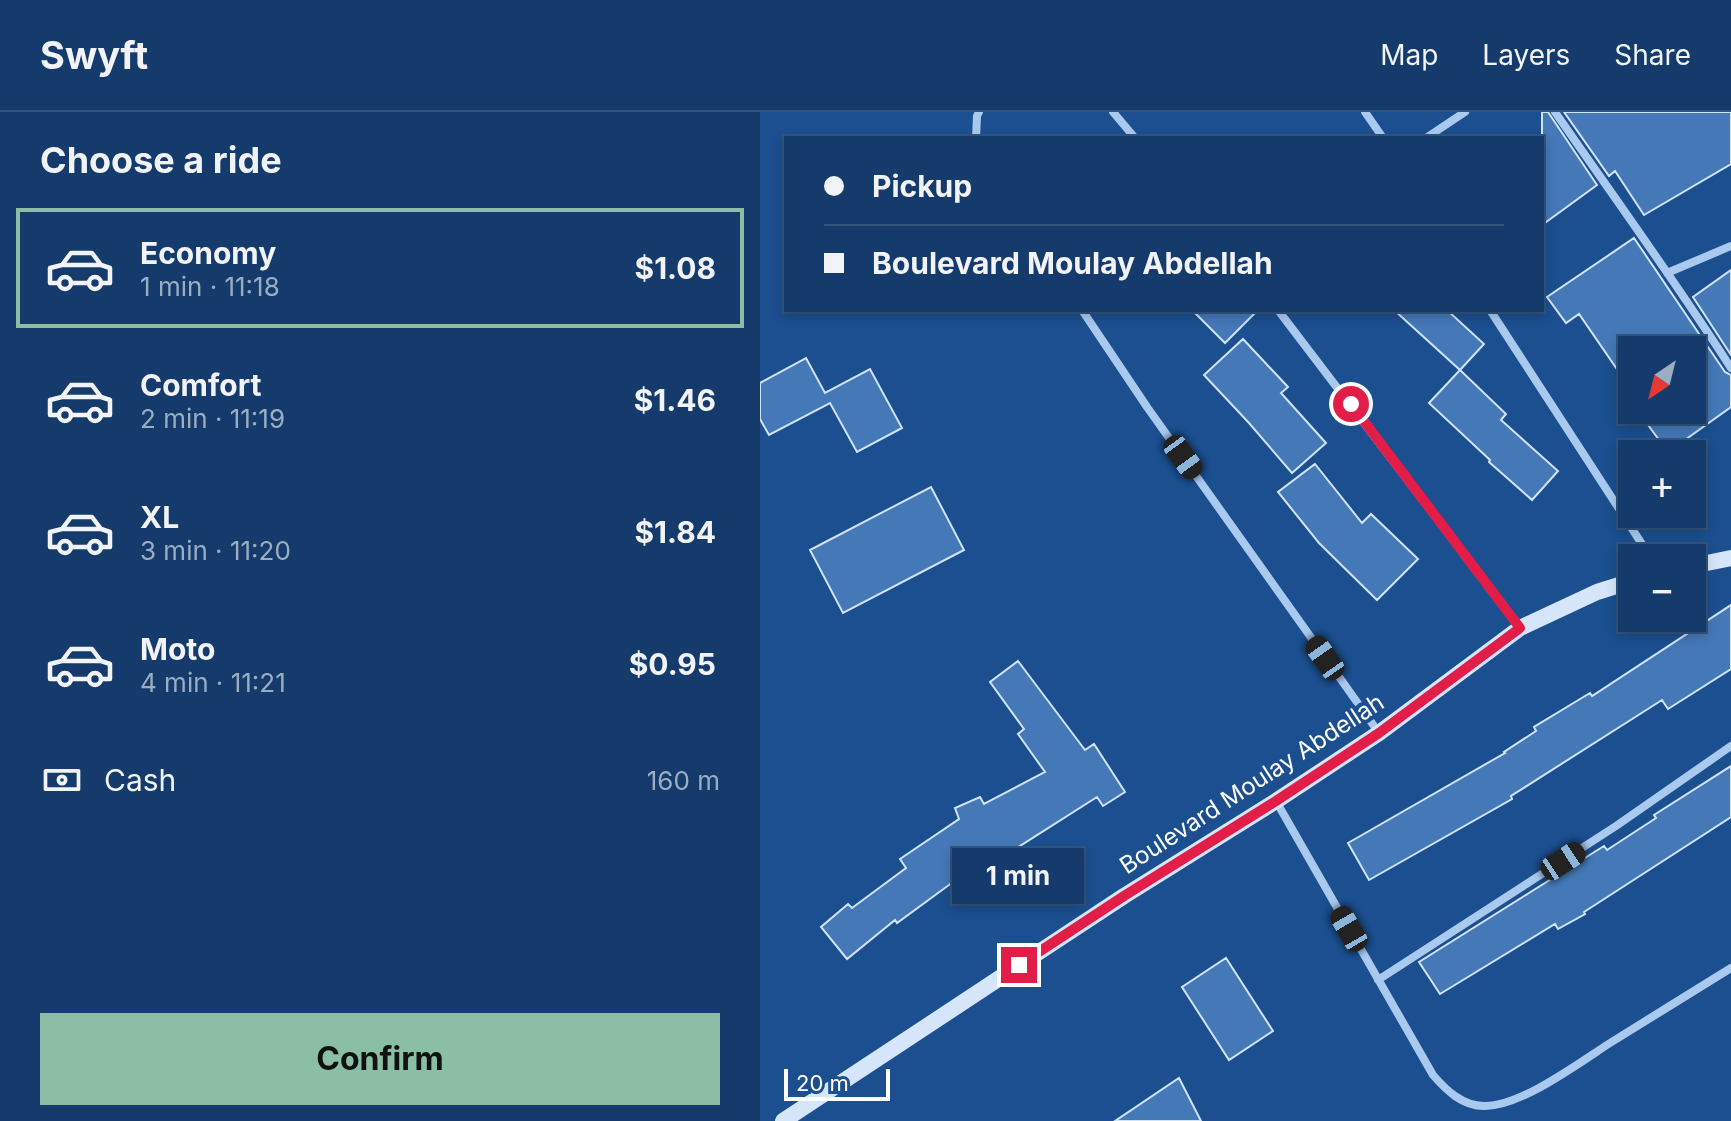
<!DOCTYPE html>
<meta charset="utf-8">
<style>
body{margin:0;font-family:Inter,sans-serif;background:#214673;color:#f1f3f6;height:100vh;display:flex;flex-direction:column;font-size:30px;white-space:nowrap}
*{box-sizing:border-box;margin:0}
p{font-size:26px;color:#9dadc1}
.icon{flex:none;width:44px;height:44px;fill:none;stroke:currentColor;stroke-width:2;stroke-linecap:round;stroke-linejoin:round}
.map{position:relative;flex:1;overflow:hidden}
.drawer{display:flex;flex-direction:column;background:#143b6b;width:760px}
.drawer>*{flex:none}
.hud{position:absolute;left:24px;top:24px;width:760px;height:176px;border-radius:0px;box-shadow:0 4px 12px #0003,0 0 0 2px #33557e;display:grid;align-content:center;height:176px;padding:0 40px;background:#143b6b}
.needle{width:52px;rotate:215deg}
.fabs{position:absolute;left:858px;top:224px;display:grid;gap:16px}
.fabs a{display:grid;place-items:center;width:88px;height:88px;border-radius:0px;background:#143b6b;box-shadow:0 4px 12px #0003,0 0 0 2px #33557e;font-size:40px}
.scale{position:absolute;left:24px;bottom:20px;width:106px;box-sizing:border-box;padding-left:8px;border:4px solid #fff;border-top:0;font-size:22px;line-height:28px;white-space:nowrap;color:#fff;-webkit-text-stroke:6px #1b4f8f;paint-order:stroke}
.end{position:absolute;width:36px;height:36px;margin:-18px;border:10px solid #e11d48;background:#fff;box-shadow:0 0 0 4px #fff}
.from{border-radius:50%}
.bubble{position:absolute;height:56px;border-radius:0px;background:#143b6b;box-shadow:0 4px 12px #0003,0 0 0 2px #33557e;font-size:26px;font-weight:700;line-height:56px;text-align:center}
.car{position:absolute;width:24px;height:48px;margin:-24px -12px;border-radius:10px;box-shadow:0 0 6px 2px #0007;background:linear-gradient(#222 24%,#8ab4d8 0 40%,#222 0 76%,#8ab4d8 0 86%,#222 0)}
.hud b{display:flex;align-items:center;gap:28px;height:76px;font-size:30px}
.hud b+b{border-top:2px solid #33557e}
.hud i{width:20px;height:20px;background:#f1f3f6}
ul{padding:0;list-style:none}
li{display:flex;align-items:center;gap:24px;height:120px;margin:0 16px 12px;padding:0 24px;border:4px solid transparent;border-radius:0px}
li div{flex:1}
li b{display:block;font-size:30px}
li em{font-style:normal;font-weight:700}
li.current{border-color:#8abfa5}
li>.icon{width:72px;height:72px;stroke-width:1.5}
h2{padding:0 40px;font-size:36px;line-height:96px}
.pay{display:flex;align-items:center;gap:20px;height:88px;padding:0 40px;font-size:30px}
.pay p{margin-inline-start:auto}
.cta{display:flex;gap:16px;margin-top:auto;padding:16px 40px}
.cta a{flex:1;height:92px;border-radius:0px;background:#8abfa5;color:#111;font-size:32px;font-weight:700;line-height:92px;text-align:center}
header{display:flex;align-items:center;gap:48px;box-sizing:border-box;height:112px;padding:0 40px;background:#143b6b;border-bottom:2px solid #33557e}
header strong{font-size:38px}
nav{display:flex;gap:44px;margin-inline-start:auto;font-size:28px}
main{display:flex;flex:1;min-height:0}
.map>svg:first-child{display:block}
.building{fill:#4478b7;stroke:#cfe3fa;stroke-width:2}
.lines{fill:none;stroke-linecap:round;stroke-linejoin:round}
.street{stroke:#a9c9ee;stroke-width:8}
.secondary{stroke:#d6e6fa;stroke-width:16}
.route{stroke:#e11d48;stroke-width:10}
.labels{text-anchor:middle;stroke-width:8;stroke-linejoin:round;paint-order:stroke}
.street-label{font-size:24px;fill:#fff;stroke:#1b4f8f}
</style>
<header>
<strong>Swyft</strong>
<nav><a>Map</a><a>Layers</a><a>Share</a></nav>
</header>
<main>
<section class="drawer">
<h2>Choose a ride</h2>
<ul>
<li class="current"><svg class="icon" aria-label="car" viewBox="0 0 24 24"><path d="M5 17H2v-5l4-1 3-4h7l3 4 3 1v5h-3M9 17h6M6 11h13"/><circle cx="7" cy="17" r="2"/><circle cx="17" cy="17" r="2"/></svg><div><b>Economy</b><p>1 min · 11:18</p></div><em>$1.08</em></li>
<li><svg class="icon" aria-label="car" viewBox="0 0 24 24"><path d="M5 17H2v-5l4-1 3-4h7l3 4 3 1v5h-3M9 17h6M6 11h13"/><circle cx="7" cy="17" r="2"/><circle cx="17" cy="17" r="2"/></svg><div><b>Comfort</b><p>2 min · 11:19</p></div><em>$1.46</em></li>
<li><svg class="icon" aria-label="car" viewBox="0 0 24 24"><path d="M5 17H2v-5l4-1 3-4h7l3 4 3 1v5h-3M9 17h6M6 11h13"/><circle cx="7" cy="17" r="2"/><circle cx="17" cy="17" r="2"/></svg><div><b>XL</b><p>3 min · 11:20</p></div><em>$1.84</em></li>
<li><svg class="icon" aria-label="car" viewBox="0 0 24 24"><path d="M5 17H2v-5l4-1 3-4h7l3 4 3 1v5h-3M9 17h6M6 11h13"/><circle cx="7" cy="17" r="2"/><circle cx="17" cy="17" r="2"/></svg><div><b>Moto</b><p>4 min · 11:21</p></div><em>$0.95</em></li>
</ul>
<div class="pay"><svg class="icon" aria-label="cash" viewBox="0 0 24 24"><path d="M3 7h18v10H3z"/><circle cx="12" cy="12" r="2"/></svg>Cash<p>160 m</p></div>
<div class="cta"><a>Confirm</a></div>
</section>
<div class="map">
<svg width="971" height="1009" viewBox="0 0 971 1009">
<rect width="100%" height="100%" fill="#1b4f8f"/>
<path class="building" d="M 782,0 L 788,0 L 837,73 L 782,113 Z
M 804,0 L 971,0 L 971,52 L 884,103 L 855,59 L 849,64 Z
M 874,126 L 965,260 L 971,263 L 971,295 L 908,340 L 877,298 L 932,298 L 932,238 L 872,238 L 872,279 L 819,202 L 806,211 L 787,185 Z
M 971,158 L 971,243 L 933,185 Z
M 432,198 L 498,198 L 465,231 Z
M 634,198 L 687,198 L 724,232 L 700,258 Z
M 483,227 L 528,275 L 521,281 L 566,331 L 532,361 L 489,311 L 444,263 Z
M 46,246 L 65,281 L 110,257 L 142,316 L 97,340 L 70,291 L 9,323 L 0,307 L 0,271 Z
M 700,258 L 746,302 L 741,308 L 798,359 L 772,388 L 729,350 L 730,348 L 669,291 Z
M 555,352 L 602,411 L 611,402 L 658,447 L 617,488 L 559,431 L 518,380 Z
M 171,375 L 204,438 L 83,501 L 50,438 Z
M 971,493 L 971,557 L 908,597 L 902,588 L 751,684 L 752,687 L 609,768 L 588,731 L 745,641 L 744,640 L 776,619 L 774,615 L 830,581 L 832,584 Z
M 258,549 L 325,638 L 334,632 L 365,680 L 343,694 L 337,685 L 230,753 L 229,751 L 193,770 L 137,811 L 135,808 L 87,847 L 61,815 L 88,792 L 92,796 L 146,756 L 140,747 L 199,707 L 195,696 L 220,685 L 224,692 L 285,660 L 258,622 L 264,617 L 230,570 Z
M 971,654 L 971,705 L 824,800 L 825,802 L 798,817 L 795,812 L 680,882 L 659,850 L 844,734 L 847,738 L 896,706 L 894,703 Z
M 466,846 L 513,919 L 469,948 L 422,875 Z
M 419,966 L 441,1009 L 355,1009 Z"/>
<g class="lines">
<path class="street" d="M 353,0 L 375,26
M 605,0 L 623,26
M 795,0 C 854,85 915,169 971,256
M 216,26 L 217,4 L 219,0
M 666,26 L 705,0
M 907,161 L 971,134
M 322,198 L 387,295 L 619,621
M 518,198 L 760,516
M 730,198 L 891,446
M 516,689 L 673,963 C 686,978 702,994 724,994 C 760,995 819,951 850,931 C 890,906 931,881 971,856
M 618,868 L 856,714 L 971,634"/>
<path class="secondary" d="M 932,454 L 971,446
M 23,1009 L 364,784 L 516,689 L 619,621 L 760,516 L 837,480 L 872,469"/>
</g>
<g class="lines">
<path class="route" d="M 259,853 L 364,784 L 516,689 L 619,621 L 760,516 L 591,292"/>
</g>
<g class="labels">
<g class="street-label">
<text transform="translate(492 672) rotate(-33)" y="8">Boulevard Moulay Abdellah</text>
</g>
</g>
</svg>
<div class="fabs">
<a><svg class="needle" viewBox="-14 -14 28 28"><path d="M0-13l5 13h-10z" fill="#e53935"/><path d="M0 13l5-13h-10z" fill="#9dadc1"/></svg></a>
<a>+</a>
<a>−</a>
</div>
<div class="scale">20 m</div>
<i class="end from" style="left:591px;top:292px"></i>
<i class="end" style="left:259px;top:853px"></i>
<div class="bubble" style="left:192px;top:736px;width:132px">1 min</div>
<i class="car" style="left:423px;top:345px;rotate:144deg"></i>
<i class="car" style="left:565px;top:546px;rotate:325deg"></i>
<i class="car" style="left:803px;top:749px;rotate:57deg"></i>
<i class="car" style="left:589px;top:817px;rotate:330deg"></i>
<div class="hud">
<b><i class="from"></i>Pickup</b>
<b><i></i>Boulevard Moulay Abdellah</b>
</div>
</div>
</main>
